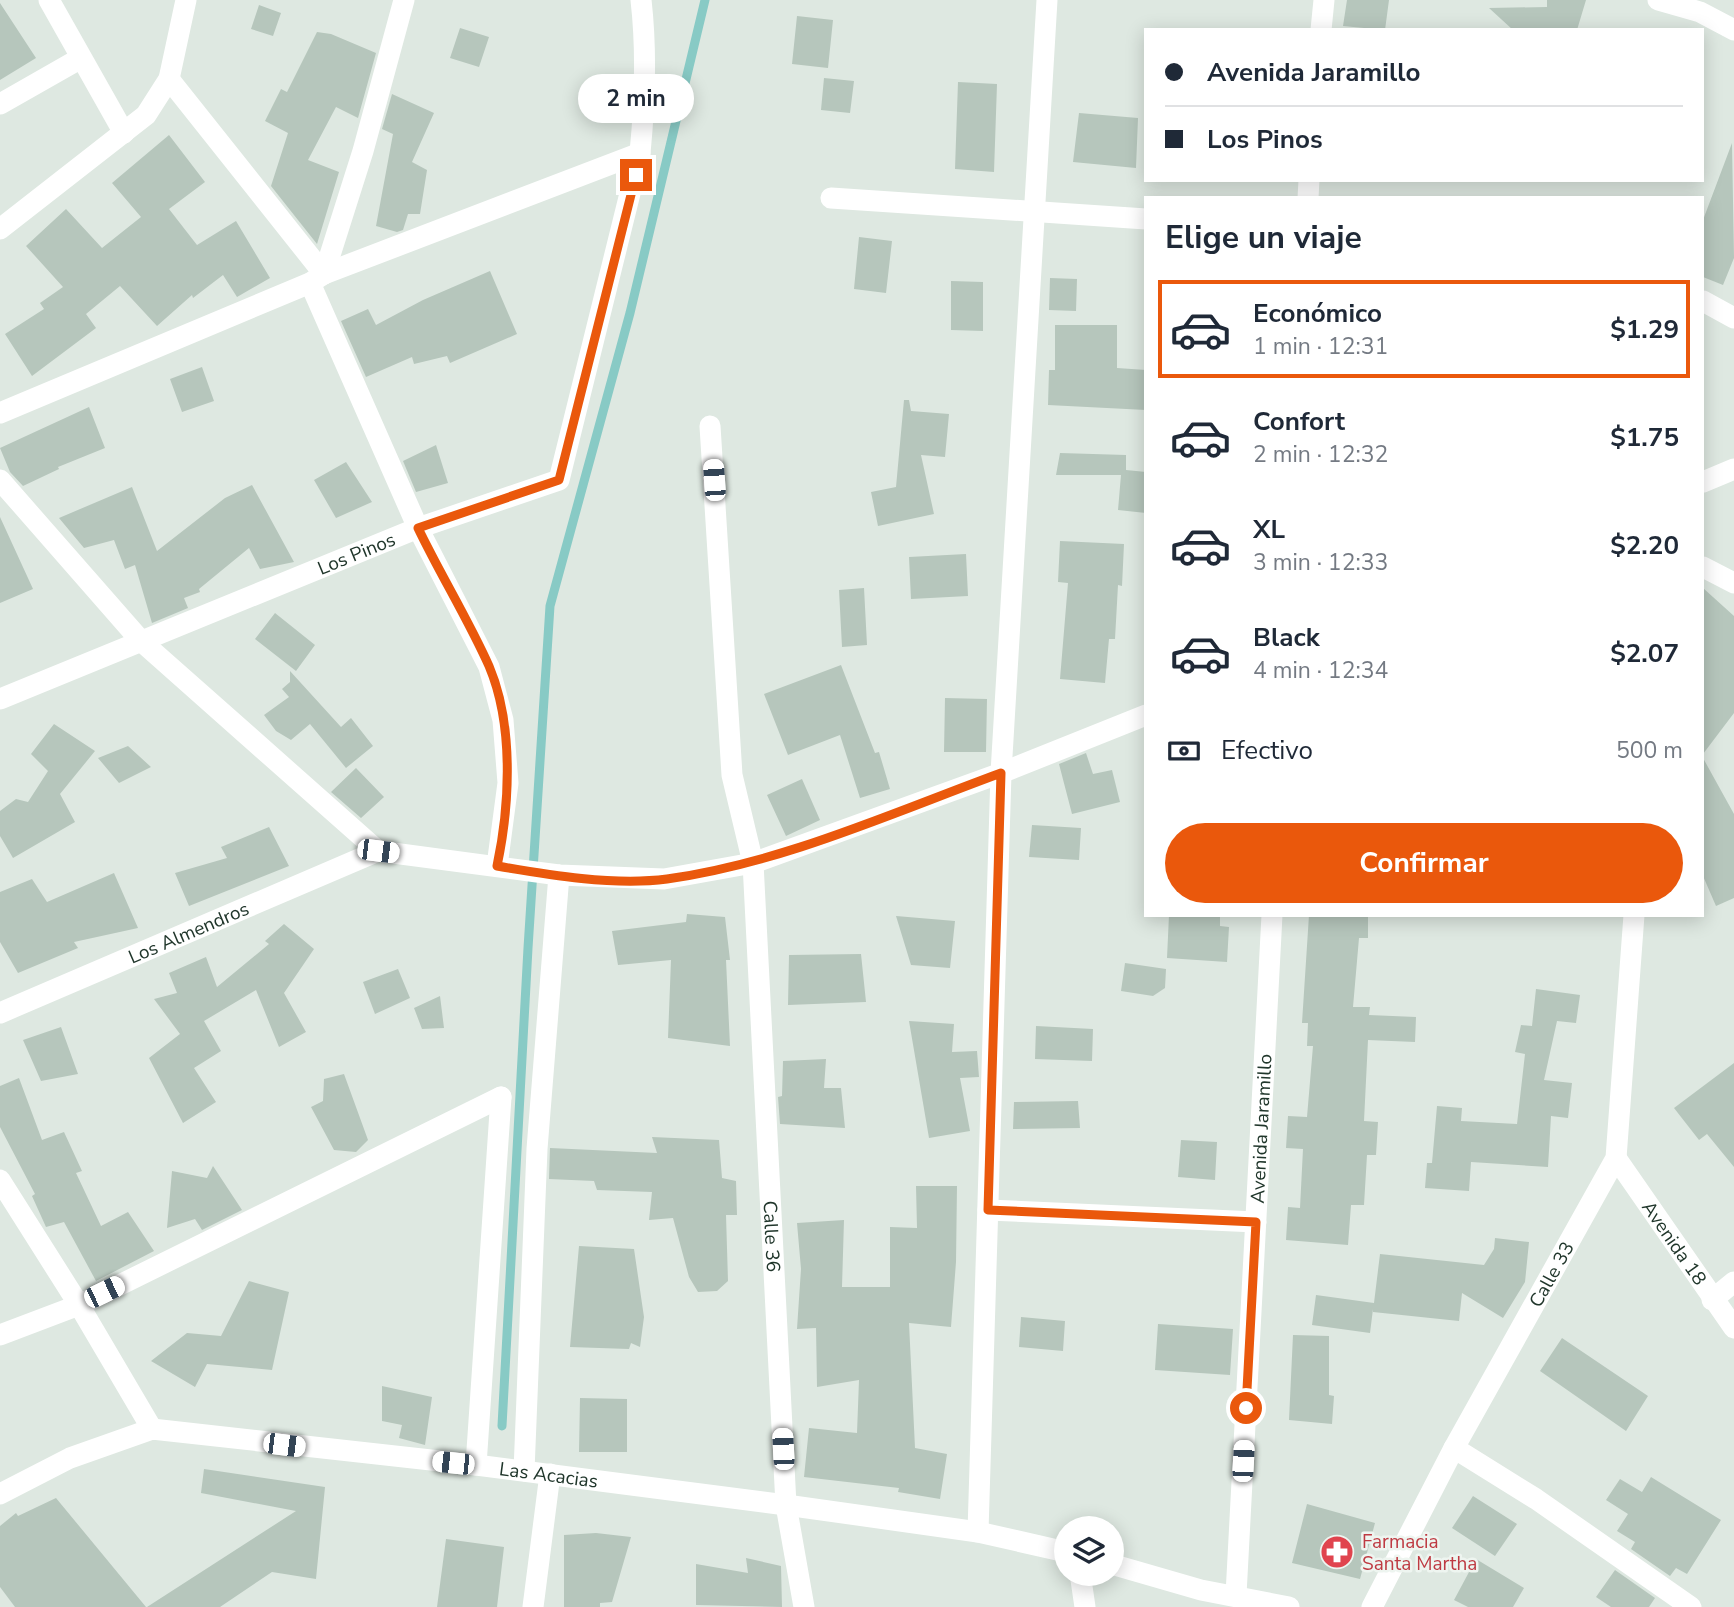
<!DOCTYPE html>
<html lang="es">
<meta charset="utf-8">
<style>
body{margin:0;font-family:"Nunito Sans",sans-serif;background:#f2f2f3;color:#1f2937;height:100vh;display:flex;flex-direction:column;font-size:26px;white-space:nowrap}
*{box-sizing:border-box;margin:0}
p{font-size:23px;color:#747a83}
.icon{flex:none;width:38px;height:38px;fill:none;stroke:currentColor;stroke-width:2;stroke-linecap:round;stroke-linejoin:round}
.map{position:relative;flex:1;overflow:hidden}
.sheet{position:absolute;left:1144px;top:196px;width:560px;height:721px;display:flex;flex-direction:column;background:#fff;border-radius:0px;box-shadow:0 4px 18px #0003}
.sheet>*{flex:none}
.guide{position:absolute;left:1144px;top:28px;width:560px;height:154px;border-radius:0px;box-shadow:0 4px 18px #0003;display:grid;align-content:center;height:154px;padding:0 21px;background:#fff}
.fabs{position:absolute;left:1054px;top:1516px;display:grid;gap:14px}
.fabs a{display:grid;place-items:center;width:70px;height:70px;border-radius:50%;background:#fff;box-shadow:0 4px 18px #0003;font-size:35px}
.end{position:absolute;width:32px;height:32px;margin:-16px;border:9px solid #ea580c;background:#fff;box-shadow:0 0 0 4px #fff}
.from{border-radius:50%}
.bubble{position:absolute;height:49px;border-radius:24px;background:#fff;box-shadow:0 4px 18px #0003;font-size:23px;font-weight:700;line-height:49px;text-align:center}
.car{position:absolute;width:21px;height:42px;margin:-21px -10px;border-radius:9px;box-shadow:0 0 5px 2px #0007;background:linear-gradient(#fff 24%,#345 0 40%,#fff 0 76%,#345 0 86%,#fff 0)}
.guide b{display:flex;align-items:center;gap:24px;height:66px;font-size:26px}
.guide b+b{border-top:2px solid #e0e1e3}
.guide i{width:18px;height:18px;background:#1f2937}
ul{padding:0;list-style:none}
li{display:flex;align-items:center;gap:21px;height:98px;margin:0 14px 10px;padding:0 7px;border:4px solid transparent;border-radius:0px}
li div{flex:1}
li b{display:block;font-size:26px}
li em{font-style:normal;font-weight:700}
li.active{border-color:#ea580c}
li>.icon{width:63px;height:63px;stroke-width:1.5}
h2{padding:0 21px;font-size:32px;line-height:84px}
.pay{display:flex;align-items:center;gap:18px;height:77px;padding:0 21px;font-size:26px}
.pay p{margin-inline-start:auto}
.action{display:flex;gap:14px;margin-top:auto;padding:14px 21px}
.action a{flex:1;height:80px;border-radius:42px;background:#ea580c;color:#fff;font-size:28px;font-weight:700;line-height:80px;text-align:center}
.map>svg:first-child{display:block}
.lines{fill:none;stroke-linecap:round;stroke-linejoin:round}
.stream{stroke:#88cac5;stroke-width:9}
.building{fill:#b6c6bc}
.minor{stroke:#fff;stroke-width:21}
.route{stroke:#ea580c;stroke-width:9}
.labels{text-anchor:middle;stroke-width:5;stroke-linejoin:round;paint-order:stroke}
.street-label{font-size:19px;fill:#20362b;stroke:#eef5f0}
.health-label{font-size:19px;fill:#be3a42;stroke:#eef5f0;text-anchor:start}
</style>
<div class="map">
<svg width="1734" height="1607" viewBox="0 0 1734 1607">
<rect width="100%" height="100%" fill="#dee8e1"/>
<g class="lines">
<path class="stream" d="M 502,1426 L 528,948 L 550,606 L 630,313 L 705,0"/>
</g>
<path class="building" d="M 1347,0 L 1389,0 L 1385,30 L 1343,26 Z
M 1547,0 L 1586,0 L 1577,30 L 1513,30 L 1489,8 L 1547,7 Z
M 0,3 L 36,58 L 0,80 Z
M 259,5 L 281,13 L 273,36 L 251,29 Z
M 797,16 L 833,20 L 828,68 L 792,64 Z
M 460,28 L 489,37 L 479,67 L 450,58 Z
M 317,32 L 331,34 L 376,53 L 358,118 L 336,107 L 308,160 L 339,172 L 317,244 L 271,186 L 288,133 L 265,121 L 281,89 L 287,92 Z
M 824,78 L 854,81 L 850,113 L 821,110 Z
M 958,82 L 997,84 L 994,172 L 955,169 Z
M 392,94 L 434,113 L 412,162 L 427,170 L 420,214 L 408,214 L 403,230 L 397,232 L 376,226 L 393,134 L 382,129 Z
M 1079,113 L 1138,118 L 1136,168 L 1073,162 Z
M 169,135 L 205,182 L 169,209 L 197,245 L 236,221 L 270,278 L 237,297 L 223,275 L 193,298 L 192,295 L 157,326 L 120,286 L 86,314 L 96,328 L 32,376 L 5,334 L 44,309 L 40,303 L 63,287 L 26,246 L 66,209 L 102,248 L 141,217 L 112,183 Z
M 1732,143 L 1734,258 L 1723,285 L 1703,277 L 1703,220 Z
M 859,237 L 892,241 L 886,293 L 854,289 Z
M 490,271 L 517,334 L 450,363 L 447,356 L 414,364 L 412,357 L 366,377 L 341,321 L 368,309 L 376,325 L 423,300 Z
M 1050,278 L 1077,279 L 1076,311 L 1049,310 Z
M 951,281 L 983,282 L 983,331 L 951,330 Z
M 1055,325 L 1117,325 L 1117,368 L 1146,370 L 1146,410 L 1048,405 L 1049,370 L 1055,370 Z
M 202,367 L 214,401 L 182,412 L 170,379 Z
M 904,400 L 909,400 L 911,411 L 949,414 L 945,457 L 921,455 L 934,514 L 878,526 L 871,492 L 896,487 Z
M 89,407 L 105,448 L 58,467 L 59,469 L 23,486 L 10,472 L 0,448 Z
M 436,445 L 448,483 L 416,492 L 403,461 Z
M 1060,453 L 1126,455 L 1126,470 L 1146,472 L 1146,513 L 1118,510 L 1121,475 L 1056,475 Z
M 346,462 L 372,502 L 336,518 L 314,480 Z
M 252,485 L 294,562 L 260,569 L 249,548 L 199,589 L 200,592 L 184,598 L 188,608 L 152,623 L 135,565 L 125,569 L 114,540 L 84,548 L 59,518 L 132,487 L 157,551 L 225,498 Z
M 0,517 L 33,589 L 0,603 Z
M 1060,541 L 1124,544 L 1122,586 L 1118,585 L 1115,639 L 1109,639 L 1105,683 L 1060,679 L 1068,583 L 1058,582 Z
M 966,554 L 968,596 L 911,599 L 909,557 Z
M 864,588 L 867,645 L 842,647 L 839,590 Z
M 1703,588 L 1734,616 L 1734,713 L 1703,754 Z
M 275,613 L 315,645 L 296,671 L 255,639 Z
M 841,665 L 875,753 L 879,752 L 890,789 L 860,798 L 840,735 L 788,755 L 764,694 Z
M 290,671 L 341,727 L 351,718 L 373,746 L 346,768 L 310,724 L 291,740 L 276,731 L 264,715 L 289,697 L 282,689 L 290,682 Z
M 945,698 L 987,699 L 986,752 L 944,752 Z
M 54,724 L 95,751 L 60,794 L 75,822 L 13,858 L 0,836 L 0,811 L 16,799 L 28,802 L 48,771 L 31,754 Z
M 128,746 L 151,767 L 119,783 L 98,758 Z
M 1086,753 L 1093,774 L 1112,770 L 1120,802 L 1072,814 L 1059,764 Z
M 1703,758 L 1734,814 L 1734,898 L 1716,906 L 1703,876 Z
M 356,768 L 384,797 L 361,818 L 331,792 Z
M 802,779 L 820,820 L 786,836 L 767,795 Z
M 1032,825 L 1081,828 L 1079,860 L 1029,857 Z
M 269,827 L 289,866 L 189,906 L 175,873 L 227,858 L 221,847 Z
M 114,873 L 138,928 L 74,942 L 78,948 L 18,973 L 0,942 L 0,892 L 32,879 L 47,902 Z
M 687,914 L 725,917 L 730,960 L 726,960 L 730,1046 L 668,1038 L 671,960 L 618,965 L 612,931 L 686,922 Z
M 1169,915 L 1220,915 L 1220,926 L 1229,927 L 1227,962 L 1167,958 Z
M 1309,915 L 1368,915 L 1368,938 L 1359,938 L 1353,1007 L 1370,1007 L 1369,1015 L 1416,1017 L 1415,1042 L 1368,1040 L 1364,1121 L 1378,1122 L 1376,1155 L 1367,1155 L 1364,1205 L 1351,1205 L 1348,1245 L 1286,1240 L 1288,1207 L 1300,1208 L 1303,1149 L 1286,1148 L 1288,1116 L 1307,1117 L 1313,1046 L 1307,1046 L 1308,1023 L 1302,1023 Z
M 896,916 L 955,921 L 950,968 L 911,965 Z
M 284,924 L 314,949 L 284,993 L 306,1032 L 279,1047 L 256,990 L 204,1021 L 221,1051 L 194,1068 L 216,1102 L 183,1123 L 149,1058 L 180,1034 L 154,999 L 177,993 L 169,973 L 206,957 L 217,987 L 269,944 L 265,941 Z
M 861,954 L 866,1002 L 788,1005 L 789,955 Z
M 1125,963 L 1166,969 L 1165,988 L 1153,996 L 1121,991 Z
M 398,969 L 410,998 L 375,1014 L 363,982 Z
M 1536,989 L 1580,995 L 1576,1023 L 1557,1021 L 1544,1080 L 1572,1083 L 1568,1118 L 1551,1116 L 1548,1167 L 1471,1162 L 1469,1191 L 1425,1188 L 1427,1163 L 1432,1163 L 1437,1106 L 1462,1108 L 1461,1121 L 1517,1124 L 1525,1054 L 1515,1052 L 1521,1025 L 1532,1026 Z
M 440,996 L 444,1028 L 422,1029 L 414,1008 Z
M 909,1021 L 954,1024 L 952,1052 L 977,1051 L 979,1077 L 960,1078 L 970,1131 L 929,1138 Z
M 1036,1026 L 1093,1029 L 1092,1061 L 1035,1059 Z
M 61,1027 L 78,1074 L 41,1081 L 23,1040 Z
M 826,1059 L 824,1088 L 841,1088 L 845,1128 L 780,1124 L 778,1097 L 782,1096 L 783,1061 Z
M 1734,1063 L 1734,1167 L 1707,1134 L 1699,1140 L 1674,1108 Z
M 344,1074 L 368,1140 L 356,1152 L 334,1150 L 311,1107 L 323,1101 L 324,1079 Z
M 19,1078 L 42,1140 L 64,1132 L 82,1171 L 76,1173 L 101,1226 L 128,1212 L 154,1251 L 96,1281 L 64,1222 L 46,1227 L 32,1196 L 35,1194 L 0,1127 L 0,1086 Z
M 1078,1101 L 1080,1128 L 1013,1129 L 1014,1102 Z
M 652,1137 L 719,1140 L 722,1178 L 736,1181 L 737,1215 L 726,1215 L 728,1281 L 717,1291 L 698,1292 L 689,1277 L 673,1218 L 649,1220 L 652,1192 L 597,1190 L 594,1181 L 549,1179 L 550,1148 L 657,1153 Z
M 1181,1140 L 1217,1142 L 1215,1180 L 1178,1177 Z
M 213,1166 L 242,1210 L 202,1230 L 195,1219 L 167,1228 L 172,1171 L 207,1178 Z
M 916,1186 L 957,1186 L 956,1262 L 951,1327 L 909,1323 L 915,1448 L 947,1454 L 940,1499 L 898,1492 L 899,1488 L 804,1477 L 809,1428 L 857,1433 L 859,1380 L 817,1387 L 816,1328 L 797,1329 L 801,1269 L 797,1223 L 844,1220 L 842,1287 L 890,1287 L 890,1227 L 917,1228 Z
M 1495,1238 L 1529,1242 L 1525,1282 L 1503,1318 L 1462,1293 L 1459,1321 L 1373,1312 L 1373,1309 L 1370,1333 L 1312,1325 L 1316,1295 L 1374,1303 L 1380,1254 L 1484,1265 L 1494,1249 Z
M 579,1246 L 634,1249 L 644,1317 L 640,1347 L 631,1343 L 629,1349 L 570,1347 Z
M 249,1281 L 289,1292 L 272,1370 L 207,1364 L 195,1387 L 151,1361 L 187,1333 L 221,1336 Z
M 1021,1317 L 1065,1321 L 1063,1351 L 1019,1347 Z
M 1158,1324 L 1233,1329 L 1230,1375 L 1155,1370 Z
M 1293,1335 L 1329,1336 L 1329,1395 L 1334,1396 L 1332,1424 L 1289,1420 Z
M 1562,1338 L 1648,1396 L 1626,1431 L 1540,1371 Z
M 382,1386 L 432,1397 L 425,1445 L 399,1438 L 402,1425 L 382,1421 Z
M 580,1398 L 627,1399 L 627,1452 L 579,1452 Z
M 204,1469 L 325,1487 L 316,1579 L 272,1572 L 220,1607 L 147,1607 L 296,1511 L 201,1493 Z
M 1651,1477 L 1721,1520 L 1687,1574 L 1676,1568 L 1670,1576 L 1631,1549 L 1635,1542 L 1617,1531 L 1628,1514 L 1606,1500 L 1620,1479 L 1642,1492 Z
M 1473,1496 L 1517,1524 L 1495,1556 L 1452,1528 Z
M 56,1498 L 146,1607 L 15,1607 L 0,1587 L 0,1526 L 16,1513 L 18,1516 Z
M 1307,1504 L 1375,1523 L 1360,1579 L 1292,1563 Z
M 596,1533 L 631,1537 L 612,1602 L 600,1603 L 600,1607 L 564,1607 L 564,1535 Z
M 446,1539 L 504,1547 L 497,1607 L 437,1607 Z
M 746,1558 L 781,1566 L 782,1607 L 696,1605 L 696,1564 L 748,1573 Z
M 1476,1559 L 1524,1588 L 1513,1607 L 1468,1607 L 1454,1600 Z
M 1615,1570 L 1655,1598 L 1649,1607 L 1611,1607 L 1596,1597 Z"/>
<g class="lines">
<g class="minor">
<path d="M 49,0 L 124,133"/>
<path d="M 1658,0 L 1700,12 L 1734,30"/>
<path d="M 1321,30 L 1324,0"/>
<path d="M 169,79 L 324,274"/>
<path d="M 0,104 L 81,58"/>
<path d="M 831,198 L 1146,219"/>
<path d="M 1308,198 L 1309,180"/>
<path d="M 0,229 L 146,115 L 169,79 L 186,0"/>
<path d="M 324,274 L 363,151 L 404,0"/>
<path d="M 310,283 L 418,528 L 489,667 L 503,720 L 508,783 L 497,866"/>
<path d="M 1703,301 L 1734,318"/>
<path d="M 0,413 L 310,283 L 324,274 L 640,153"/>
<path id="s1" d="M 710,426 L 732,775 L 753,863 L 786,1505 L 804,1607"/>
<path d="M 0,480 L 141,641 L 378,851 L 559,875 L 664,879 L 753,863 L 1001,773 L 1146,715"/>
<path d="M 1703,482 L 1734,469"/>
<path d="M 1703,567 L 1734,583"/>
<path id="s2" d="M 0,699 L 418,528 L 559,480 L 640,153 C 645,102 647,52 641,0"/>
<path id="s3" d="M 0,1013 L 378,851"/>
<path id="s4" d="M 1616,1158 L 1734,1328"/>
<path d="M 0,1180 L 79,1305 L 152,1429"/>
<path d="M 988,1210 L 1256,1222"/>
<path d="M 1712,1300 L 1734,1282"/>
<path d="M 0,1335 L 79,1305 L 501,1097"/>
<path d="M 1454,1448 L 1536,1499 L 1691,1607"/>
<path d="M 476,1465 L 501,1097"/>
<path d="M 524,1471 L 537,1149 L 559,875"/>
<path id="s5" d="M 0,1494 L 70,1458 L 152,1429 L 476,1465 L 786,1505 L 978,1532 L 1066,1552"/>
<path d="M 978,1532 L 1001,773 L 1047,0"/>
<path d="M 1111,1564 L 1201,1590 L 1289,1607"/>
<path d="M 1080,1573 L 1085,1607"/>
<path id="s6" d="M 1236,1595 L 1272,915"/>
<path d="M 533,1607 L 550,1474"/>
<path id="s7" d="M 1372,1607 L 1454,1448 L 1616,1158 L 1634,915"/>
</g>
</g>
<g class="lines">
<path class="route" d="M 636,175 L 559,480 L 418,528 C 440,574 468,619 489,666 C 514,725 510,805 497,866 C 549,875 614,886 667,879 C 782,863 892,813 1001,773 L 988,1210 L 1256,1222 L 1246,1408"/>
</g>
<defs>
<symbol id="pharmacy-disc" viewBox="-11 -11 22 22"><circle r="9.5" fill="#e0444e" stroke="#eef5f0"/><path d="M-2-6h4v4h4v4h-4v4h-4v-4h-4v-4h4Z" fill="#fff"/></symbol>
</defs>
<g fill-rule="evenodd">
<use href="#pharmacy-disc" x="1318" y="1533" width="38" height="38"/>
</g>
<g class="labels">
<g class="street-label">
<text dy="7" stroke="none"><textPath href="#s2" startOffset="385">Los Pinos</textPath></text>
<text dy="7" stroke="none"><textPath href="#s3" startOffset="205">Los Almendros</textPath></text>
<text dy="7" stroke="none"><textPath href="#s6" startOffset="467">Avenida Jaramillo</textPath></text>
<text dy="7" stroke="none"><textPath href="#s1" startOffset="814">Calle 36</textPath></text>
<text dy="7" stroke="none"><textPath href="#s4" startOffset="103">Avenida 18</textPath></text>
<text dy="7" stroke="none"><textPath href="#s7" startOffset="378">Calle 33</textPath></text>
<text dy="7" stroke="none"><textPath href="#s5" startOffset="565">Las Acacias</textPath></text>
</g>
<g class="health-label">
<text x="1362" y="1548">Farmacia<tspan x="1362" dy="22">Santa Martha</tspan></text>
</g>
</g>
</svg>
<div class="fabs">
<a><svg class="icon" aria-label="layers" viewBox="0 0 24 24"><path d="M12 4l9 5-9 5-9-5zM3 14l9 5 9-5"/></svg></a>
</div>
<i class="end from" style="left:1246px;top:1408px"></i>
<i class="end" style="left:636px;top:175px"></i>
<div class="bubble" style="left:578px;top:74px;width:116px">2 min</div>
<i class="car" style="left:714px;top:480px;rotate:356deg"></i>
<i class="car" style="left:378px;top:851px;rotate:97deg"></i>
<i class="car" style="left:104px;top:1292px;rotate:64deg"></i>
<i class="car" style="left:284px;top:1445px;rotate:97deg"></i>
<i class="car" style="left:783px;top:1449px;rotate:357deg"></i>
<i class="car" style="left:1243px;top:1461px;rotate:3deg"></i>
<i class="car" style="left:453px;top:1463px;rotate:276deg"></i>
<div class="guide">
<b><i class="from"></i>Avenida Jaramillo</b>
<b><i></i>Los Pinos</b>
</div>
<section class="sheet">
<h2>Elige un viaje</h2>
<ul>
<li class="active"><svg class="icon" aria-label="car" viewBox="0 0 24 24"><path d="M5 17H2v-5l4-1 3-4h7l3 4 3 1v5h-3M9 17h6M6 11h13"/><circle cx="7" cy="17" r="2"/><circle cx="17" cy="17" r="2"/></svg><div><b>Económico</b><p>1 min · 12:31</p></div><em>$1.29</em></li>
<li><svg class="icon" aria-label="car" viewBox="0 0 24 24"><path d="M5 17H2v-5l4-1 3-4h7l3 4 3 1v5h-3M9 17h6M6 11h13"/><circle cx="7" cy="17" r="2"/><circle cx="17" cy="17" r="2"/></svg><div><b>Confort</b><p>2 min · 12:32</p></div><em>$1.75</em></li>
<li><svg class="icon" aria-label="car" viewBox="0 0 24 24"><path d="M5 17H2v-5l4-1 3-4h7l3 4 3 1v5h-3M9 17h6M6 11h13"/><circle cx="7" cy="17" r="2"/><circle cx="17" cy="17" r="2"/></svg><div><b>XL</b><p>3 min · 12:33</p></div><em>$2.20</em></li>
<li><svg class="icon" aria-label="car" viewBox="0 0 24 24"><path d="M5 17H2v-5l4-1 3-4h7l3 4 3 1v5h-3M9 17h6M6 11h13"/><circle cx="7" cy="17" r="2"/><circle cx="17" cy="17" r="2"/></svg><div><b>Black</b><p>4 min · 12:34</p></div><em>$2.07</em></li>
</ul>
<div class="pay"><svg class="icon" aria-label="cash" viewBox="0 0 24 24"><path d="M3 7h18v10H3z"/><circle cx="12" cy="12" r="2"/></svg>Efectivo<p>500 m</p></div>
<div class="action"><a>Confirmar</a></div>
</section>
</div>
